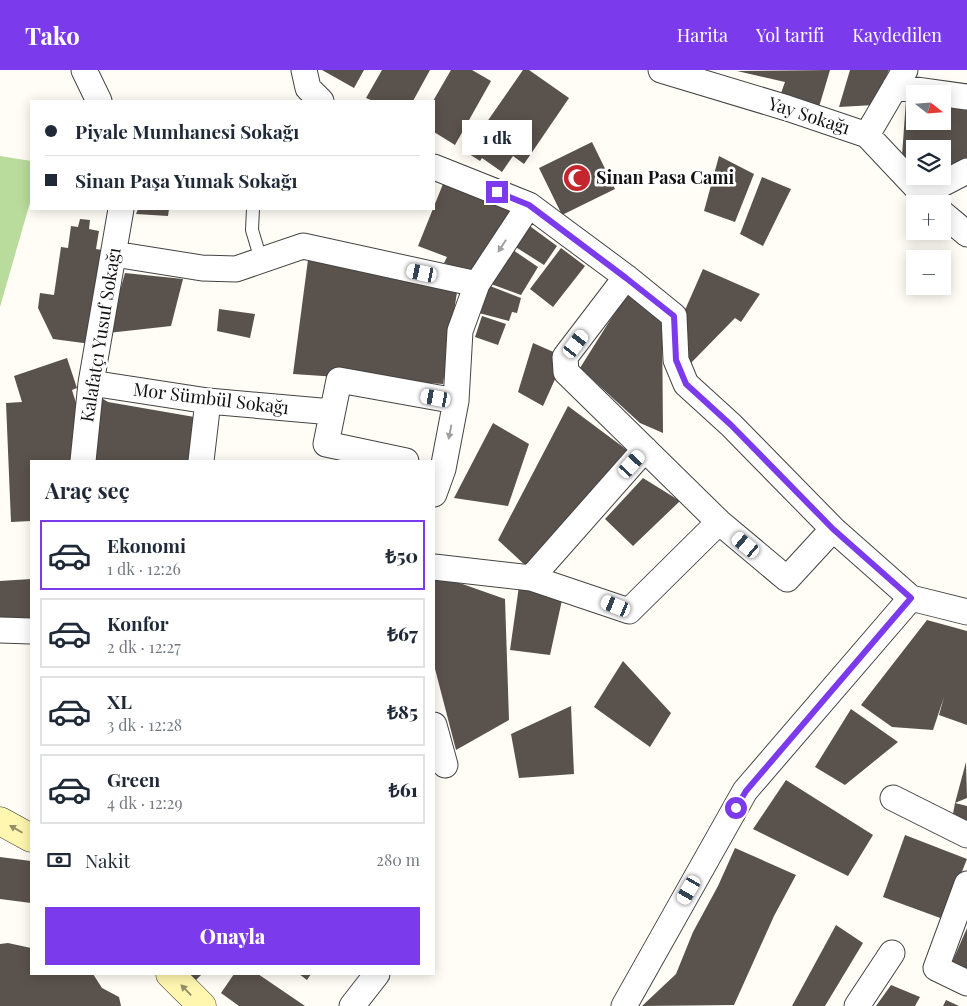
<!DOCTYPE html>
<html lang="tr">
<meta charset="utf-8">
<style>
body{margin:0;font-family:"Playfair Display",serif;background:#f6f6f7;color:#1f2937;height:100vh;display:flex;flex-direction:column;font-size:19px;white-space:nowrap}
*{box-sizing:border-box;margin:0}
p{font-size:16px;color:#747a83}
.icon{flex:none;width:28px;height:28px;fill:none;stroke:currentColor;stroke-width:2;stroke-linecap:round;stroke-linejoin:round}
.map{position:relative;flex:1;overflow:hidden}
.side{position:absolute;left:30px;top:390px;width:405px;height:515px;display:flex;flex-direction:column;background:#fff;border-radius:0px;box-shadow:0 2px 12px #0003}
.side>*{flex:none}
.guide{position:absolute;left:30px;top:30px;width:405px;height:110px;border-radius:0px;box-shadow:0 2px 12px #0003;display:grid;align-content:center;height:110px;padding:0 15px;background:#fff}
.needle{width:32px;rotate:107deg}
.buttons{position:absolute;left:906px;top:15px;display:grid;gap:10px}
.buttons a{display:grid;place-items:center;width:45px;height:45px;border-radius:0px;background:#fff;box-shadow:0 2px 12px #0003;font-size:25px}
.end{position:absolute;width:22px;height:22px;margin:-11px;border:6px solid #7c3aed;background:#fff;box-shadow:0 0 0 2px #fff}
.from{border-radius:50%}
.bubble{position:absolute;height:35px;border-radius:0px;background:#fff;box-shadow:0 2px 12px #0003;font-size:16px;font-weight:800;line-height:35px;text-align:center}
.car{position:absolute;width:15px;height:30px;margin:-15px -8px;border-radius:6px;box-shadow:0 0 4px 1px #0007;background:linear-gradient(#fff 24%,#345 0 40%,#fff 0 76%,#345 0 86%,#fff 0)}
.guide b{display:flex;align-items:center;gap:18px;height:48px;font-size:19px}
.guide b+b{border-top:1px solid #e0e1e3}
.guide i{width:12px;height:12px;background:#1f2937}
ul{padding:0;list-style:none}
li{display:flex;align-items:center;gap:15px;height:70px;margin:0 10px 8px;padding:0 5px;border:2px solid #e0e1e3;border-radius:0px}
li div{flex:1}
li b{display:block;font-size:19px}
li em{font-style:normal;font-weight:800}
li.current{border-color:#7c3aed}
li>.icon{width:45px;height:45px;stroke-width:1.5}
h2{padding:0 15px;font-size:22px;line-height:60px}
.pay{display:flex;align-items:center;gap:12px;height:55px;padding:0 15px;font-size:19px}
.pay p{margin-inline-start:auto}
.action{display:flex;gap:10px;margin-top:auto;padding:10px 15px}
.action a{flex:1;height:58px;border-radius:0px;background:#7c3aed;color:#fff;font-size:20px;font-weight:800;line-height:58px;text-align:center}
header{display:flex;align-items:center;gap:30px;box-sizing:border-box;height:70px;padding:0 25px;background:#7c3aed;color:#fff}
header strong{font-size:24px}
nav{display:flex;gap:28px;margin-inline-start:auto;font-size:18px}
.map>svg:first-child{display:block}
.forest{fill:#b9dc9c}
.building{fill:#5a524d}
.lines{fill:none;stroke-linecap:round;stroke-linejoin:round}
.lane-casing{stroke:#444;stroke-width:14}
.street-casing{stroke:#444;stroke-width:27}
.secondary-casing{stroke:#333;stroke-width:29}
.lane{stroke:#fff;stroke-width:12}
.street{stroke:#fff;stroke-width:25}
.secondary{stroke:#fff6b0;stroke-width:28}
.oneway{fill:#a0a0a0}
.oneway2{fill:#948f68}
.route{stroke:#7c3aed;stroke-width:6}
.labels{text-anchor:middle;stroke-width:5;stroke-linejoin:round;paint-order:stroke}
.street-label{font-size:18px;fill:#111;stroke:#fff}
.poi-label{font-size:18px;font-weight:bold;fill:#111;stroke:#fff;text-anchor:start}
</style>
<header>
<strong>Tako</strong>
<nav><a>Harita</a><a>Yol tarifi</a><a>Kaydedilen</a></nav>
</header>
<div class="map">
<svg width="967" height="936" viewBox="0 0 967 936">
<rect width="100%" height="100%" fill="#fffdf5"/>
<path class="forest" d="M 0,86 L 31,91 L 31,129 L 0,237 Z"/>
<path class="building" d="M 322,0 L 364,0 L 354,18 Z
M 382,0 L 430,0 L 413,31 L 373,31 L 366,28 Z
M 451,0 L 472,0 L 491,11 L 455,75 L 434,62 L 433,31 Z
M 523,0 L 529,0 L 569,28 L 524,94 L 513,86 L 502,102 L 482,88 L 480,91 L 466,82 Z
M 830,0 L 819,37 L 780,26 L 785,12 L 737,1 Z
M 850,0 L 889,0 L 874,35 L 839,37 Z
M 906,30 L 915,31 L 915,51 L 942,51 L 942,35 L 967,38 L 967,92 L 942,101 L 942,79 L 915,79 L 915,103 L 902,86 Z
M 592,72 L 615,119 L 562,145 L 539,98 Z
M 719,86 L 754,104 L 735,152 L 704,141 Z
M 762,107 L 791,119 L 763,176 L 740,164 Z
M 445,109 L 512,136 L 481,204 L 444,193 L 447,187 L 418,176 Z
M 138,139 L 169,139 L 168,146 L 136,144 Z
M 80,149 L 90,150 L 89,159 L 99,161 L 96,179 L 108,181 L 91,274 L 53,269 L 38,238 L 40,223 L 54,225 L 61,177 L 68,178 L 71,156 L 78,157 Z
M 527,154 L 557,176 L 544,195 L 514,176 Z
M 510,178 L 538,197 L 521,225 L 491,214 Z
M 561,178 L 585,196 L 553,237 L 530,219 Z
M 309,182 L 457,222 L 443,314 L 293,304 Z
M 703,199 L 760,224 L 741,252 L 735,248 L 689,295 L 685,240 Z
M 125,203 L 183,209 L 171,256 L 108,263 Z
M 490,216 L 521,228 L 517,243 L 512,242 L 509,251 L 479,243 Z
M 629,220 L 662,246 L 663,363 L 640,353 L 580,298 Z
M 219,239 L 255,244 L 250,268 L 217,261 Z
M 482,246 L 506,254 L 498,275 L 475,267 Z
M 533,273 L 565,287 L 543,336 L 518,322 Z
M 67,288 L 77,318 L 72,320 L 77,336 L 76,391 L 31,391 L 31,451 L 11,452 L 6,333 L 22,332 L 14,306 Z
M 90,321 L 108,332 L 206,349 L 199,391 L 96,391 Z
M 568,336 L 627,380 L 526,496 L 498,470 Z
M 493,353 L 529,374 L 508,436 L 454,428 Z
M 643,408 L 680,431 L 633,476 L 605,449 Z
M 434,504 L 505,529 L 509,650 L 456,680 L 434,595 Z
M 31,509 L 31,556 L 0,557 L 0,511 Z
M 519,516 L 562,530 L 550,585 L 510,580 Z
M 927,550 L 967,561 L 967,655 L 939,645 L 944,627 L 933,660 L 892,657 L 861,635 Z
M 623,591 L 671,643 L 650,677 L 594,637 Z
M 571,636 L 574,704 L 519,708 L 511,664 Z
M 851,639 L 898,672 L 845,715 L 815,697 Z
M 966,692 L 967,728 L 955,733 Z
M 786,710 L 873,765 L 848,806 L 753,759 Z
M 955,733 L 967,736 L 967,757 L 952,749 Z
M 905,765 L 967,789 L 943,849 L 883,827 Z
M 735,778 L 796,805 L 774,846 L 734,935 L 642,936 L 676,904 L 693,862 L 718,816 Z
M 0,787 L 31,791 L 31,833 L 0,829 Z
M 836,855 L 863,873 L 825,936 L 792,936 Z
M 967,858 L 967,905 L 950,897 Z
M 8,873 L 31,878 L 31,904 L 93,904 L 102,918 L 119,927 L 121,936 L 0,936 L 0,874 Z
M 187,904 L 202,904 L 195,911 Z
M 234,904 L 258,904 L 305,936 L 239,936 L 221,923 Z
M 299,904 L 311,904 L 307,910 Z
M 891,915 L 920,927 L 915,936 L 876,936 Z
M 946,930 L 959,936 L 943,936 Z"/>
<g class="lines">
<defs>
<path id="lane" d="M 253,139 L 252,160 L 261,190"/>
<path id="street" d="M 84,0 L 99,31
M 304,0 L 308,18 L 321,31
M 661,0 L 787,38 L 867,65 L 932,134
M 895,17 L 967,27
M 867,65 L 905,0
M 434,97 L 529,135 L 626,207 L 674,246 L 676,290 L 686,314 L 731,355 L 833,459 L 911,528 L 967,542
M 921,125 L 967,101
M 942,143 L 967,164
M 114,184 L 202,198 L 236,199 L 303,176 L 477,214
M 626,207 L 565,287 L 566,302 L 719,452 L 787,509 L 833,459
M 91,313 L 208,331 L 332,342
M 83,391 L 91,313 L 121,139
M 201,391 L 208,331
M 406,391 L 326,374 L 339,310 L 456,331
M 434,424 L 443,399 L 456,331 L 460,261 L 477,214 L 529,135
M 434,497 L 531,508 L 629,541 L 719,452
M 531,508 L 645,379
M 0,560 L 31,561
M 434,655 L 445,695
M 893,728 L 967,765
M 967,814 L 936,898 L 967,913
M 352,936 L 377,904
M 624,936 L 745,721 L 911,528
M 857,936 L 892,883"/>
<path id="secondary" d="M 0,751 L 31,768
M 170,904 L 202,936"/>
</defs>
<use href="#lane" class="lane-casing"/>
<use href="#street" class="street-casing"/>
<use href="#secondary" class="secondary-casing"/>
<use href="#lane" class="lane"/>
<use href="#street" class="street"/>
<use href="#secondary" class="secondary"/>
</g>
<defs><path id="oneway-solid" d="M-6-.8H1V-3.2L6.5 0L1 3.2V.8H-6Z" transform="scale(1.25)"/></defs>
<g class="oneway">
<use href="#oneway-solid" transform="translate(502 176) rotate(123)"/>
<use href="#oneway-solid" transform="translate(450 362) rotate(101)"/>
</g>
<g class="oneway2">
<use href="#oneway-solid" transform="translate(16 759) rotate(-150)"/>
<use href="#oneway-solid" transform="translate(186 920) rotate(-134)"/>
</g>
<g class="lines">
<path class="route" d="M 497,122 L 529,135 L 626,208 L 674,246 L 676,290 L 686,314 L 731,355 L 833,459 L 911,528 L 746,721 L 736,738"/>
</g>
<defs>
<symbol id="mosque-disc" viewBox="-11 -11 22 22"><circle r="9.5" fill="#c4262e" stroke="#fff"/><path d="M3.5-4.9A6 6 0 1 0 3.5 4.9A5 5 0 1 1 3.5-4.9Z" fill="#fff"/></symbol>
</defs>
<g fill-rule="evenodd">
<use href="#mosque-disc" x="561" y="92" width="32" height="32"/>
</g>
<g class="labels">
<g class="street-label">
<text transform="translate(809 46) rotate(18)" y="6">Yay Sokağı</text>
<text transform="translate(101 265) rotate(-81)" y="6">Kalafatçı Yusuf Sokağı</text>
<text transform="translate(211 329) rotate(7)" y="6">Mor Sümbül Sokağı</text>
</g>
<g class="poi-label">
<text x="596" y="114">Sinan Pasa Cami</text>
</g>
</g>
</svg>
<div class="buttons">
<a><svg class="needle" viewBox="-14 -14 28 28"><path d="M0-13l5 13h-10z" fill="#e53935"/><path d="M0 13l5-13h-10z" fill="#747a83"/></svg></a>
<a><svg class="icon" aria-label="layers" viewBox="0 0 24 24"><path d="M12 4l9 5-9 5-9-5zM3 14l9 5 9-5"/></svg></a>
<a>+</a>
<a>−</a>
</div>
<i class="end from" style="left:736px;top:738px"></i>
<i class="end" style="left:497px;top:122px"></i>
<div class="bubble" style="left:462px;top:50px;width:70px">1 dk</div>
<i class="car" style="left:422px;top:203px;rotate:282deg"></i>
<i class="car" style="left:576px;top:274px;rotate:37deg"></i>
<i class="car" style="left:436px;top:328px;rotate:280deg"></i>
<i class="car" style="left:632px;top:394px;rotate:42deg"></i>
<i class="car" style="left:746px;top:475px;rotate:310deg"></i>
<i class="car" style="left:616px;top:536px;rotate:292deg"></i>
<i class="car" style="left:689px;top:820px;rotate:210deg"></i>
<div class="guide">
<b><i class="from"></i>Piyale Mumhanesi Sokağı</b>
<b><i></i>Sinan Paşa Yumak Sokağı</b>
</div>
<section class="side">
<h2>Araç seç</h2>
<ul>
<li class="current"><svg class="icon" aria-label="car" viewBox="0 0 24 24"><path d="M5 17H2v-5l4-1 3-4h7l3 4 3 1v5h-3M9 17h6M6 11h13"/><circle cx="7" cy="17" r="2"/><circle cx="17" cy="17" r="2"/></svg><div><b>Ekonomi</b><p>1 dk · 12:26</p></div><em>₺50</em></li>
<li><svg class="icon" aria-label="car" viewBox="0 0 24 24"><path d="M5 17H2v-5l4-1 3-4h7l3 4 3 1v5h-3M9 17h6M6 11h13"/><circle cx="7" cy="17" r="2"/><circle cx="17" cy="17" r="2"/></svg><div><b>Konfor</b><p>2 dk · 12:27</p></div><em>₺67</em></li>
<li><svg class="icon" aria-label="car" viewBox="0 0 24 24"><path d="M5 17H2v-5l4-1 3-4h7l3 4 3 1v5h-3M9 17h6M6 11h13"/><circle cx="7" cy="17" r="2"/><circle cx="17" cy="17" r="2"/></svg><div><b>XL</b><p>3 dk · 12:28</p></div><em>₺85</em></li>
<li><svg class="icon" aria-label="car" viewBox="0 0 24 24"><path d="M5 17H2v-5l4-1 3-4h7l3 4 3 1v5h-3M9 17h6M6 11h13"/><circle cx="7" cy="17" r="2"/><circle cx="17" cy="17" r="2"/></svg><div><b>Green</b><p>4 dk · 12:29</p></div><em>₺61</em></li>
</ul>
<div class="pay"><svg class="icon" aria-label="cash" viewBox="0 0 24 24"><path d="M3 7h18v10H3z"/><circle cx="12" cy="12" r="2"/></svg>Nakit<p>280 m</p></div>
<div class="action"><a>Onayla</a></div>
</section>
</div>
